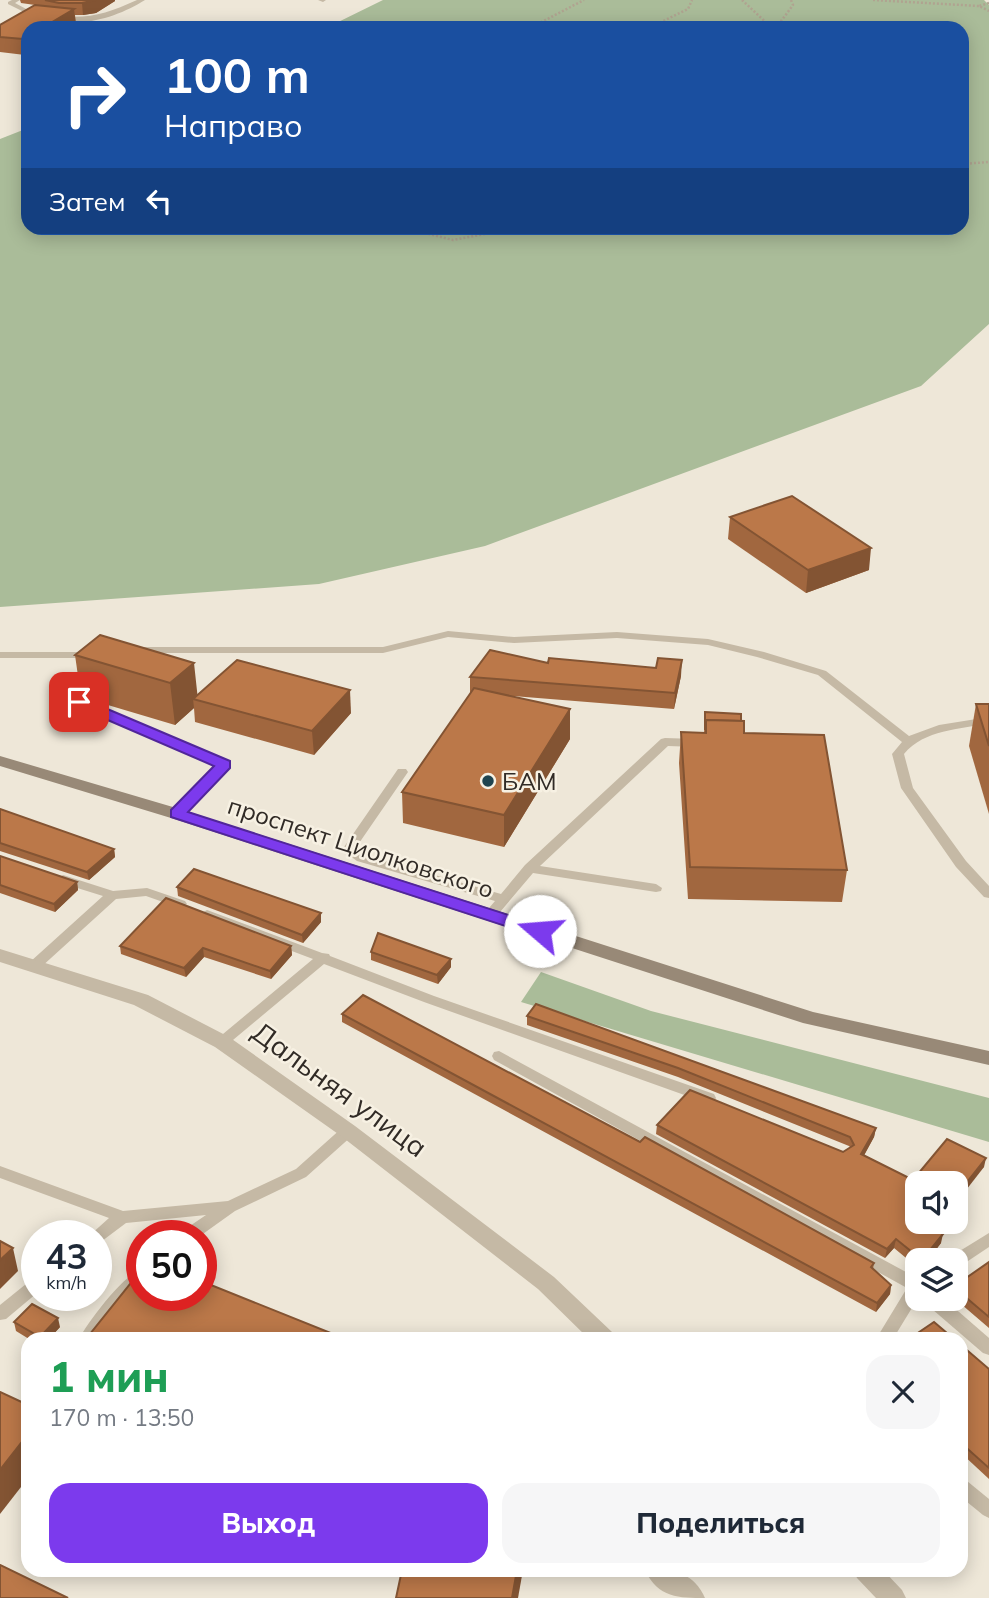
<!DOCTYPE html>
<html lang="ru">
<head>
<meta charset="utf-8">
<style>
	:root { --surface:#fff; --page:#f6f6f7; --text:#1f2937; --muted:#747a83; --accent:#7c3aed }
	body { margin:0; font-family:Mulish,sans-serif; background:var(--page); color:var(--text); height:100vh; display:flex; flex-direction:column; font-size:26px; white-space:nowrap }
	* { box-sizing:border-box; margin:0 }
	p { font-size:23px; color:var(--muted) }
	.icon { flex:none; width:38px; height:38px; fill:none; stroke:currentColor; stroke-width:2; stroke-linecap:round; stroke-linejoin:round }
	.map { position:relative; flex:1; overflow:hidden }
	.sheet { position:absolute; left:21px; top:1332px; width:947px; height:245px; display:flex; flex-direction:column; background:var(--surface); border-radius:21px; box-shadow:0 4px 18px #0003 }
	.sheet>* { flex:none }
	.hud { position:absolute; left:21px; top:21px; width:948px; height:214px; border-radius:21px; box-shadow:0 4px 18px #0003; background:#1a4fa0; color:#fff; overflow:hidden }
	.controls { position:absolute; left:905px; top:1171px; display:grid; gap:14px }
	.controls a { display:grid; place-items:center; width:63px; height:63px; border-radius:14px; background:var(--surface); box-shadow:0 4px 18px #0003; font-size:35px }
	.speed { position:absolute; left:21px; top:1220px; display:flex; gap:14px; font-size:35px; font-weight:700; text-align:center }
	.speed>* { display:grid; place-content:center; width:91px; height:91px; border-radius:50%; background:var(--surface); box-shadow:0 4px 18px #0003; line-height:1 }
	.speed small { font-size:18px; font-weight:400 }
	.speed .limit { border:10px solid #d22; background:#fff; color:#111 }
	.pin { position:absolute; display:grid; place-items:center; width:60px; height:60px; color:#fff; margin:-30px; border-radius:14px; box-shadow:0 4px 10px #0006 }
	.me { position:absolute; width:77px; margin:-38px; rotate:288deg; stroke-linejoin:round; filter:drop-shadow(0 0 5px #0008) }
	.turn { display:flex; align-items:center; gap:24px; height:147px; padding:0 28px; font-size:32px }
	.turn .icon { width:91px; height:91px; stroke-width:2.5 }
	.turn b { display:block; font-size:49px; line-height:60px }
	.then { display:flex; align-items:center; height:66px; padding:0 28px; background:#0003; gap:14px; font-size:26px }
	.round { display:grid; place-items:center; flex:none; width:74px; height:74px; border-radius:21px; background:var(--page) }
	.summary { display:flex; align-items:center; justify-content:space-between; height:119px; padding:0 28px }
	h1 { font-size:42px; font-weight:800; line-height:52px; color:#1e9e55 }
	.action { display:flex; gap:14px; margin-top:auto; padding:14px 28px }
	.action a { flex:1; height:80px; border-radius:21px; background:var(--accent); color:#fff; font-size:28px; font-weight:800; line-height:80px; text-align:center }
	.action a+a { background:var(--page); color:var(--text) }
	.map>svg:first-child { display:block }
</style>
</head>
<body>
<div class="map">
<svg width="989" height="1598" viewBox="0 0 989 1598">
	<rect width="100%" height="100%" fill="#eee7d8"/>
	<!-- green -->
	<g fill="#aabc99">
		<path d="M383 0H984L989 5V324L921 386 485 546 319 584 0 607V139L28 128V228H962V28H326Z"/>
		<path d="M541 972 651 1011 989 1098V1142L521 1002Z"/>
	</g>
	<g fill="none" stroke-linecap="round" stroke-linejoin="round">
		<!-- path -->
		<g stroke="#b0a390" stroke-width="2.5" stroke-dasharray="2 2" stroke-linecap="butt">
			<path d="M742 0 772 28"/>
			<path d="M873 0 979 6"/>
			<path d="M989 3 979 6 989 11"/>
			<path d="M530 28 584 0"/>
			<path d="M649 28 688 9 692 0"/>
			<path d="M776 28 793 5 791 0"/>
			<path d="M962 164 989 162"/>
			<path d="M405 228 453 240 517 228"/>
		</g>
		<!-- service -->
		<g fill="#c5b9a5" fill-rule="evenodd">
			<path d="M12 0H20L15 3 41 17 36 18 8 4V2Z"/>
			<path d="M137 0H145C121 15 84 29 56 18L59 16C91 19 108 13 137 0Z"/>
			<path d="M318 0H326L323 2Z"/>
			<path d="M448 631 514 637 617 632 708 639 764 652 826 671 909 736 939 725 989 717V723C959 730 925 729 904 754L913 788 966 861 989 886V898L984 897 956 867 901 788 892 754 902 742 818 675 757 657 708 645 617 638 514 643 448 637 383 653H133L127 650 133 647H383Z"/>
			<path d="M0 652H91L97 655 91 658H0Z"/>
			<path d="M79 699 229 762 231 765 181 817H173L171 814 173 811 217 766 75 704 73 702Z"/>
			<path d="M665 738 696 739 702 743 696 747 668 746 540 866 656 884 662 888 661 891 656 892 533 873 495 918 490 919 483 915 495 901 357 861 342 850 398 769H406L408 772 355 849 365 855 501 894 525 865 661 739Z"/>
			<path d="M63 875 113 891 147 888 185 901 187 904 180 908 146 896 116 899 40 968H30L28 965 30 962 103 896 58 882 57 879Z"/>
			<path d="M207 910 322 953 329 954 330 956 434 996 714 1094 716 1098 714 1102H704L424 1002 324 964 227 1045H217L215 1042 217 1039 313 959 202 917 200 914Z"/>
			<path d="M499 1051 917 1278 918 1298 893 1339H876L907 1288 494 1060 492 1056 494 1052Z"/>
			<path d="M348 1126 353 1127 355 1131 353 1135 306 1177 235 1211 200 1236H179L181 1232 206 1215 126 1223 102 1241 96 1243V1236H89L109 1218 0 1178V1166L123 1211 228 1201 296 1169 343 1127Z"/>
			<path d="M989 1233V1247L962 1265 956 1267V1260H949L950 1257Z"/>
			<path d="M142 1269V1285L125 1302 97 1339H79C88 1322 124 1274 142 1269Z"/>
			<path d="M37 1278V1293L6 1319 0 1320V1305L31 1280Z"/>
			<path d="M923 1298H943L989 1338V1355L983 1353 925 1303Z"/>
			<path d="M961 1478 967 1481 989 1499V1518L983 1515 961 1497Z"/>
		</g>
		<!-- minor -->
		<path fill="#c5b9a5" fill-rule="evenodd" d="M645 1570C671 1569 693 1571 705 1598 679 1598 658 1598 645 1570Z"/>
		<!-- tertiary -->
		<g fill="#c5b9a5" fill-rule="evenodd">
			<path d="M0 949 148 995 229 1037 355 1126 554 1277 612 1332 616 1339H589L538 1289 341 1136 215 1047 134 1005 0 962Z"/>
			<path d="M853 1570H883L902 1590 906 1598H876L857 1578Z"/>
		</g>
		<!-- secondary -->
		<path fill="#988977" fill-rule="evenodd" d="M0 756 183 810 813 1012 989 1051V1065L803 1023 171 818 0 766Z"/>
	</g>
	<!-- wall -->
	<g fill="#a1673f">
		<path d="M20 0H115V1L96 13 83 15H75L76 25 71 28H28L25 55 0 52V25L35 5 21 3Z"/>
		<path d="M730 517 869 570 806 593 728 539Z"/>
		<path d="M100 635 197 695 351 713 314 755 195 722 194 708 175 725 81 697 75 655Z"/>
		<path d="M548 663 681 676 674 709 513 696 570 739 504 847 403 823 402 792 471 693H470V677Z"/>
		<path d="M976 704H989V814L969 746Z"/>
		<path d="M705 712 741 721 744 733 847 870 842 902 688 899 679 763 681 732 704 733Z"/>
		<path d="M0 809 114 849 115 857 89 880 0 851Z"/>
		<path d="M0 856 77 882 78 890 55 912 0 893Z"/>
		<path d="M177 887 321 913V922L303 943 178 896Z"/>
		<path d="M120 946H291L292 955 271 979 204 957 186 977 121 954Z"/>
		<path d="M371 952 451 959V967L438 984 371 960Z"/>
		<path d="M342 1014 640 1142 874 1263 873 1269 891 1285 890 1294 876 1312 342 1022Z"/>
		<path d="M527 1016 876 1128 874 1137 864 1155 913 1180 984 1167 917 1222H941L934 1230 941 1243 928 1260H917V1267L894 1248 885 1258 656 1134 657 1125 843 1152 850 1147 849 1146 678 1077 527 1025Z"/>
		<path d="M989 1262V1328L954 1298H956V1285Z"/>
		<path d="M14 1322 60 1327 49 1339H29L16 1331Z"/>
		<path d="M961 1345 989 1369V1479L961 1453Z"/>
	</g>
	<!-- shaded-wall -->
	<g fill="#835433">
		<path d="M96 0H115V1L96 13 83 15 82 3Z"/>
		<path d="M74 9 76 25 71 28H42Z"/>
		<path d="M28 36V54L25 55 23 39Z"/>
		<path d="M871 548 869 570 806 593 808 570Z"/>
		<path d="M682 660 681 676 674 709 675 693Z"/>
		<path d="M194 663 198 700 193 699 194 708 175 725 170 683Z"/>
		<path d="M350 690 351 713 314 755 312 731Z"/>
		<path d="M570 709V739L504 847V815Z"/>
		<path d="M114 849 115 857 89 880 87 872Z"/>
		<path d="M77 882 78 890 55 912 54 904Z"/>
		<path d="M321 913V922L303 943 302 935Z"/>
		<path d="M291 946 292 955 271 979 270 971Z"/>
		<path d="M203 948 204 957 186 977 184 968Z"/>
		<path d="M451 959V967L438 984 437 975Z"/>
		<path d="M876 1128 874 1137 860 1163 861 1154Z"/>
		<path d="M986 1158 984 1167 956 1203V1196Z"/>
		<path d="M936 1222H941L929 1237 931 1228Z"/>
		<path d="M943 1234 941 1243 928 1260H922Z"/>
		<path d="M896 1239 894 1248 885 1258 887 1249Z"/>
		<path d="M13 1248 18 1271 0 1289V1260Z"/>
		<path d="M891 1285 890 1294 876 1312 877 1303Z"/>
		<path d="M58 1318 60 1327 49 1339H41L40 1337Z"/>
		<path d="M28 1434V1478L0 1514V1470Z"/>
		<path d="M517 1570H523L518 1598H512Z"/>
	</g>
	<!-- building -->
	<g fill="#bb7849" stroke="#835433" stroke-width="2">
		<path d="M45 0H96L82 3H59Z"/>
		<path d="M35 5 74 9 42 28H28V36L23 39 0 37V25Z"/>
		<path d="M792 496 871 548 808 570 730 517Z"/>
		<path d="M100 635 194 663 170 683 75 655Z"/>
		<path d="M490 650 548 663 549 658 656 668 658 658 682 660 675 693 470 677Z"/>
		<path d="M237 660 350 690 312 731 193 699Z"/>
		<path d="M474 688 570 709 504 815 402 792Z"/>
		<path d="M976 704H989V746Z"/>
		<path d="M705 712 741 714V721L706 720V729H705Z"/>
		<path d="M706 720 744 721V733L824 735 847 870 690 867 681 732 706 733Z"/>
		<path d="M0 809 114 849 87 872 0 843Z"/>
		<path d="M0 856 77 882 54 904 0 885Z"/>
		<path d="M194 869 321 913 302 935 177 887Z"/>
		<path d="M166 898 291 946 270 971 203 948 184 968 120 946Z"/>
		<path d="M378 933 451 959 437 975 371 952Z"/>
		<path d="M363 995 640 1142 645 1137 874 1263 871 1267 891 1285 877 1303 342 1014Z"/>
		<path d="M536 1004 876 1128 861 1154 913 1180 947 1139 986 1158 956 1196V1183H917V1222H936L931 1228 943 1234 922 1260 896 1239 887 1249 657 1125 690 1090 843 1152 854 1145 850 1137 678 1068 527 1016Z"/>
		<path d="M0 1241 13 1248 0 1260Z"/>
		<path d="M989 1262V1317L956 1289V1285Z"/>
		<path d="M142 1269V1295H201V1281L343 1338 86 1339Z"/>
		<path d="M32 1304 58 1318 40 1337 14 1322Z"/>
		<path d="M934 1322 954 1339H909Z"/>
		<path d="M961 1345 989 1369V1468L961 1443Z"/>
		<path d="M0 1392 28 1405V1434L0 1470Z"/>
		<path d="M0 1565 68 1598H0Z"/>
		<path d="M402 1570H517L512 1598H396Z"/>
	</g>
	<!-- route -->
	<path fill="#7c3aed" stroke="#51269a" stroke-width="2" d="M79 697 230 761V768L188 812 546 927 548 931 540 936 533 935 171 817V810L214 766 73 705V699Z"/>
	<!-- markers -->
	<circle fill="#1f444f" stroke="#f7f1e3" stroke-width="2.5" cx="488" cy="781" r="7"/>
	<g text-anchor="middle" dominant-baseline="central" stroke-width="5" stroke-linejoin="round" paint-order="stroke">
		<!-- poi labels -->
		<g font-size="24" fill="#312b26" stroke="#f7f1e3" text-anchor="start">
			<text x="502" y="781">БАМ</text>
		</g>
		<!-- street labels -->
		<g font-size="24" fill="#312b26" stroke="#f7f1e3">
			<text transform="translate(361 847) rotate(18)">проспект Циолковского</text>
		</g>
		<!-- near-street labels -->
		<g font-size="28" fill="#312b26" stroke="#f7f1e3">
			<text transform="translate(340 1089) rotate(36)">Дальняя улица</text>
		</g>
	</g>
</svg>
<div class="controls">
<a><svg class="icon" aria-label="sound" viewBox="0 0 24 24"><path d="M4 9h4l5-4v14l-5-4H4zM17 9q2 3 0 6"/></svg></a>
<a><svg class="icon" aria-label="layers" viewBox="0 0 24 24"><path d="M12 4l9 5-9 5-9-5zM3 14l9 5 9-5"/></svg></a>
</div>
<div class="speed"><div>43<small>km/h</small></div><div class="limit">50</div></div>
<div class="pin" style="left:79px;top:702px;background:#d93025"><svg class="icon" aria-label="arrive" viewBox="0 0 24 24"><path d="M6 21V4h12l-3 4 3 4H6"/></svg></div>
<svg class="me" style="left:540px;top:931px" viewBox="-20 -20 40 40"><circle r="19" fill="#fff"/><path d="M0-13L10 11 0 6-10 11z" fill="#7c3aed"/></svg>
<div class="hud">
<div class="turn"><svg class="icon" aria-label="right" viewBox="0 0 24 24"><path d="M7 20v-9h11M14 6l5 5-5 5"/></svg><div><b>100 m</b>Направо</div></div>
<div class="then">Затем<svg class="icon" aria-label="left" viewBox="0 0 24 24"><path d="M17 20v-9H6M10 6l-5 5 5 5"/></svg></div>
</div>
<section class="sheet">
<div class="summary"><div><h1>1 мин</h1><p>170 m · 13:50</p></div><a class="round"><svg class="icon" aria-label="close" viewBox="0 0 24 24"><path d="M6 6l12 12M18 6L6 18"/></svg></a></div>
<div class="action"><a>Выход</a><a>Поделиться</a></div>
</section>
</div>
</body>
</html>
